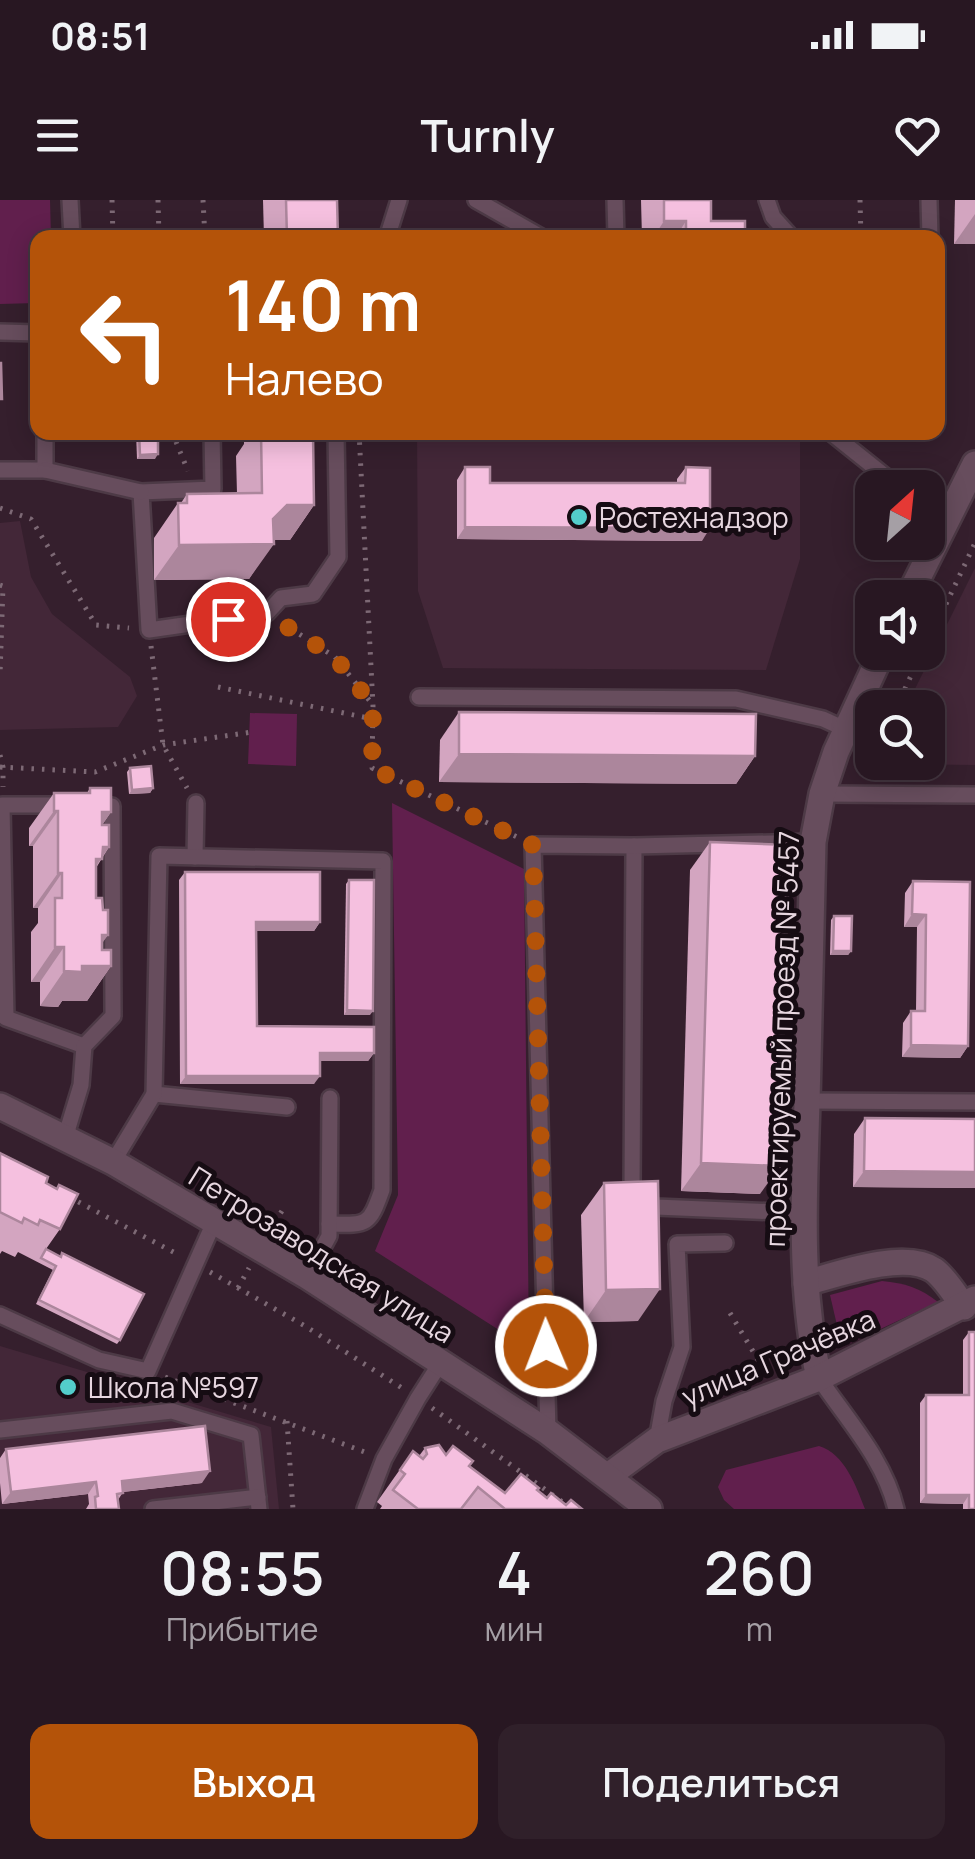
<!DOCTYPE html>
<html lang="ru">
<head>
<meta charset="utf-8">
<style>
	:root { --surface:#281722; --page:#30202a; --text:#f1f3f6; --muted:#a59fa5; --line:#443640; --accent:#b45309 }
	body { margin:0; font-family:Manrope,sans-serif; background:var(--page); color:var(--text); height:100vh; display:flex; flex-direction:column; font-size:38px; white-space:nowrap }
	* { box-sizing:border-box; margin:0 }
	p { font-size:32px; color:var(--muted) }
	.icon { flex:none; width:55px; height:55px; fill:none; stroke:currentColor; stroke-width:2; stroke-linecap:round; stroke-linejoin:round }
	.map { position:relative; height:1309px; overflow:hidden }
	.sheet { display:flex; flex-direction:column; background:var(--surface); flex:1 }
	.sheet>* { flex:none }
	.top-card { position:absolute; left:30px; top:30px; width:915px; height:210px; border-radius:20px; box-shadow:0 5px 25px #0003,0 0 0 2px var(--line); background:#b45309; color:#fff; overflow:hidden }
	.needle { width:65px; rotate:27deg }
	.controls { position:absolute; left:855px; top:270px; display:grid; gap:20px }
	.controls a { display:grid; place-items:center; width:90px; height:90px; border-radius:20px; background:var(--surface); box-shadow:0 5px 25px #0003,0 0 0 2px var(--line); font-size:50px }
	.pin { position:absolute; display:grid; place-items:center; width:85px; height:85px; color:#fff; margin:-42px; border:5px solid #fff; border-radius:50%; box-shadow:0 2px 10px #0007 }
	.me { position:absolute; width:110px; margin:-55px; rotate:359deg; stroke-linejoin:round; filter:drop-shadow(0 0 8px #0008) }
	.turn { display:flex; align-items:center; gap:35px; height:210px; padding:0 30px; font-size:45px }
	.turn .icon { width:130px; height:130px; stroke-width:2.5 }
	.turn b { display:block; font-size:70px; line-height:85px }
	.eta { display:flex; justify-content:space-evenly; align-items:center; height:170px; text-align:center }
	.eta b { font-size:60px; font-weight:600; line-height:70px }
	.cta { display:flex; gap:20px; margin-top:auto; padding:20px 30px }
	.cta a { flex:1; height:115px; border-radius:20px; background:var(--accent); color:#fff; font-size:40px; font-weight:600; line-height:115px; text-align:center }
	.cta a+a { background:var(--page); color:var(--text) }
	.status { display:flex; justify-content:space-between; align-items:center; height:70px; padding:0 50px; background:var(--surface); direction:ltr }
	.status svg { height:28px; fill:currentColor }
	header { display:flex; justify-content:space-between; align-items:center; height:130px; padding:0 30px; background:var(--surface); font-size:45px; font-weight:600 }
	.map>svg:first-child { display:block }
</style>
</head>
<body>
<div class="status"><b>08:51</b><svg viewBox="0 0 49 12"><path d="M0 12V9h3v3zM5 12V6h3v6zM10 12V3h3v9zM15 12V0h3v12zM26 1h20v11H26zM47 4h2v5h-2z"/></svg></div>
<header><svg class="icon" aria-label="menu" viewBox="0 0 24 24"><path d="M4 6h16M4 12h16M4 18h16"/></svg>Turnly<svg class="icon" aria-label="heart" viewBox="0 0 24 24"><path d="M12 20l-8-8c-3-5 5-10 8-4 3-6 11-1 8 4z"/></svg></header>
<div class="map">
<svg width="975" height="1309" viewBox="0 0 975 1309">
	<rect width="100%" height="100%" fill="#351f2d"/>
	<!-- built -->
	<g fill="#432738">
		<path d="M793 232 800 237V359L766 470 443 468 418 391 417 233Z"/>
		<path d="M20 321 31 377 52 414 130 477 137 496 118 527 0 530V323Z"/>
		<path d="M975 368V565L893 564 928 562V508L906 507Z"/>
		<path d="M0 1146 271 1227 279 1309H0Z"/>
	</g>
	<!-- green -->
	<g fill="#611f4d">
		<path d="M0 0H50L51 37 38 38 37 103 0 104Z"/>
		<path d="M250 513 297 514 296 566 248 564Z"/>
		<path d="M392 603 524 669 529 1149 375 1051 398 995Z"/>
		<path d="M882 1081C905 1083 920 1088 938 1102L842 1147 830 1095Z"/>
		<path d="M819 1246C845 1254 856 1286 865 1309H734L724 1300 718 1287 726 1270Z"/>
	</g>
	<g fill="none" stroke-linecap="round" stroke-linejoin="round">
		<!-- lane casing -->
		<g stroke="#4d3a46" stroke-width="20">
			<g id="lane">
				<path d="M70 0 72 38"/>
				<path d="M476 0 543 38"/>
				<path d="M615 0 616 38"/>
				<path d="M767 0 773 17 792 38"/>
				<path d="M929 0 930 38"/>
				<path d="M387 38 399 0"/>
				<path d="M0 132 38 133"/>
				<path d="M212 232 213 289 141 292 149 430 267 413 281 398 313 394 338 357 336 232"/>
				<path d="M830 232 900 288"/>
				<path d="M0 270H45V232"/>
				<path d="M45 270 141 292"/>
				<path d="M928 309 945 322"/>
				<path d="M419 497 736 499 823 519 845 529"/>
				<path d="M822 594 975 595"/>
				<path d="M62 605H2L6 818 84 846"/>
				<path d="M634 646 632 991 639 1001 656 1007 803 1013"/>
				<path d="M195 657 196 603"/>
				<path d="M154 894 287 907"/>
				<path d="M807 901 975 902"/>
				<path d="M65 938 81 885 84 846 113 816 112 606H90"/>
				<path d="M113 962 154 894 159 656 383 661 382 990C369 1026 368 1025 329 1024"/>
				<path d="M307 1076 329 1036 330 898"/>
				<path d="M0 1115 99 1160 148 1171 215 1020"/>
				<path d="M819 1178C847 1220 884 1259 896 1309"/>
				<path d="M0 1230 172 1211 251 1235 259 1309"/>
				<path d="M548 1232 533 645 634 646 813 642"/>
				<path d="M657 1240 664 1201 682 1147 677 1044 725 1043"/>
				<path d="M153 1309 258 1297"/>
				<path d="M365 1309 384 1259 418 1198 441 1162"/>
			</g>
		</g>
		<!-- street casing -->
		<g stroke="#4d3a46" stroke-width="30">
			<g id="street">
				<path d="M908 398 975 264"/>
				<path d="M806 1083C838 1074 905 1050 934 1070 946 1079 955 1095 964 1107"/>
				<path d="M819 1178C799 1088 804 995 807 903 809 816 811 729 813 642L822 594 836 552 882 452"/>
				<path d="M608 1276 657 1240 819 1178 975 1099"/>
			</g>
		</g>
		<!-- secondary casing -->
		<g stroke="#4d3a46" stroke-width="30">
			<path id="secondary" d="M0 906 113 962 307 1076 548 1232 649 1309"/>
		</g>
		<!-- path -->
		<g stroke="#7d6975" stroke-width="5" stroke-dasharray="2.5 8" stroke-linecap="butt">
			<path d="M112 0 113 38"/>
			<path d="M158 0 159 37"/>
			<path d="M203 0 205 38"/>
			<path d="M860 0 861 38"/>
			<path d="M90 37 109 38"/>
			<path d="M121 38 159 37"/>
			<path d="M172 232 188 271"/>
			<path d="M359 232 373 506 372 568 517 637"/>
			<path d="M0 308 31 319 96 425 129 428"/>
			<path d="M0 385 3 386 0 475"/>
			<path d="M282 423 335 457 373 505"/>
			<path d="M928 442 975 343"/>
			<path d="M151 446 163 545 187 588"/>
			<path d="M218 487 373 519"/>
			<path d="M896 508 922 452"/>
			<path d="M0 555 3 567V587"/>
			<path d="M0 567 95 572 163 545 252 532"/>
			<path d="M69 997 179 1055"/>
			<path d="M275 1022 285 1006"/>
			<path d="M210 1072 305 1126 402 1188"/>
			<path d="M238 1088 249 1068"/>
			<path d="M730 1113 760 1163"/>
			<path d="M165 1177 370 1254"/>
			<path d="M432 1208 572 1309"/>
			<path d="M287 1221 293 1309"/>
		</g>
		<!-- lane -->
		<use href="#lane" stroke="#674d5d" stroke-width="15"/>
		<!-- street -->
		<use href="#street" stroke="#674d5d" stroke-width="25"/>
		<!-- secondary -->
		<use href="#secondary" stroke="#674d5d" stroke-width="25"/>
	</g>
	<!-- wall -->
	<g fill="#d3a5c0">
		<path d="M263 0H337L338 38H264Z"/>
		<path d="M641 0H711V21L745 38H642Z"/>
		<path d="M955 0H975V44H954Z"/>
		<path d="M150 232 155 259H137L136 233Z"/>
		<path d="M237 232H313L314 305 290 340H274L249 379 154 380V338L178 303H181L187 294H237L236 256 244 244V233Z"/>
		<path d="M465 267 490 283H677V279L686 267 702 341 457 339V280Z"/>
		<path d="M459 512 755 556 736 584 439 582 440 540Z"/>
		<path d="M130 568 153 588 150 593 129 594 127 572Z"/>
		<path d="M90 588 111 612 102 625 109 647 96 668V698L103 710 108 735 102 742V750L111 766 87 801H62L58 807 40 806V782H31V732L38 723V708H33V646H29V628L54 593H87Z"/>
		<path d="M710 642 760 994 681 991 690 670Z"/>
		<path d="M185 672 320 722 314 731H256L257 826 374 853 368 861H320L314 884H180L179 680Z"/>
		<path d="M349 680 370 815H344L346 684Z"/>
		<path d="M913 681 970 682 968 846 960 858 902 857 903 823 911 811H916L917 727H904L905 693Z"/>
		<path d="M834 716 851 751 848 755H830L831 720Z"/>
		<path d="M865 918 975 919V988L853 987 854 934Z"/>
		<path d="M0 953 46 983 60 1029 46 1049 120 1140 117 1144 36 1104 53 1070 18 1052 15 1057 2 1051 0 1054Z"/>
		<path d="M604 983 638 1121 584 1122 581 1015Z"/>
		<path d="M969 1132 975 1309H963V1304L920 1303V1203L926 1195H963V1140Z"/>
		<path d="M425 1248 446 1255 469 1266 505 1293 537 1290 547 1298 582 1309H380L382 1306 377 1302 413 1251 419 1256Z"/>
		<path d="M6 1249 202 1283 123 1292 118 1300 119 1309H86L89 1304 88 1294 2 1304 0 1283V1258Z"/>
	</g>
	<!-- shaded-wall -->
	<g fill="#ac869c">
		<path d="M975 14V44H954Z"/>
		<path d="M664 21H686L675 38H653Z"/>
		<path d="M158 254 155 259H137L140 255Z"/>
		<path d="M287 305H314L290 340H262L274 344 249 379 154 380 179 345 273 319Z"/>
		<path d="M465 327 710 328 702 341 457 339Z"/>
		<path d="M459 554 755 556 736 584 439 582Z"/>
		<path d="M153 588 150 593 129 594 132 590Z"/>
		<path d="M54 611H58L33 646H29Z"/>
		<path d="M102 612H111L87 647Z"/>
		<path d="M103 647H109L78 693Z"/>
		<path d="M58 673H62L38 708H33Z"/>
		<path d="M912 714 926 715 917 727H904Z"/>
		<path d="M256 722H320L314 731H250Z"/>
		<path d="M102 735H108L86 766H111L87 801H62L58 807 40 806 64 771Z"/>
		<path d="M55 747H64L40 782H31Z"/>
		<path d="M833 751H851L848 755H830Z"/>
		<path d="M347 810 373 811 370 815H344Z"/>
		<path d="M911 845 968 846 960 858 902 857Z"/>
		<path d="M320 853H374L368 861H314Z"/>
		<path d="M186 876H320L314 884H180Z"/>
		<path d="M701 963 780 966 760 994 681 991Z"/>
		<path d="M864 971 975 972V988L853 987Z"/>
		<path d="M660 1089 638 1121 584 1122 606 1090Z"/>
		<path d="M210 1271 202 1283 113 1293 122 1281Z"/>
		<path d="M96 1282 88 1294 2 1304 11 1292Z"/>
		<path d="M926 1295H969L963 1304 920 1303Z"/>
	</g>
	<!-- building -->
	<g fill="#f5c0df" stroke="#ac869c" stroke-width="2.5">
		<path d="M286 0H337L338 38H287Z"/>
		<path d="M664 0H711V21H745V38H686V21H664Z"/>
		<path d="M0 163H1L2 199H0Z"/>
		<path d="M139 232H150V236L158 235V254L140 255Z"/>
		<path d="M261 232H313L314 305H287L273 319 274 344 179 345 178 303H187V294L262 293Z"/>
		<path d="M465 267H490V283H685L686 267 710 268V328L465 327Z"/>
		<path d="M459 512 756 514 755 556 459 554Z"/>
		<path d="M151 566 153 588 132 590 130 568Z"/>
		<path d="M90 588H111V612H102V625H109V647H103L102 659H96V698H102L103 710H108V735H102V750H111V766H82V772L64 771V747H55V698H62V673H58V611H54V593H90Z"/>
		<path d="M710 642 789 645 780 966 701 963Z"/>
		<path d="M185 672H320V722H256L257 826 374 827V853H320V876H186Z"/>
		<path d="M349 680H374L373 811 347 810Z"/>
		<path d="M913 681 970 682 968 846 911 845V811H925L926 715 912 714Z"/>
		<path d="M834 716H852L851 751H833Z"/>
		<path d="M865 918 975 919V972L864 971Z"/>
		<path d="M0 953 48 977 46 983 57 989 59 985 78 994 60 1029 40 1020 38 1025 24 1018 22 1023 0 1012Z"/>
		<path d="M658 981 660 1089 606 1090 604 983Z"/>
		<path d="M46 1049 61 1057 62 1053 144 1094 120 1140 39 1100 56 1066 41 1058Z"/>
		<path d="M969 1132H975V1309H969V1295H926V1195H969Z"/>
		<path d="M205 1226 210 1271 122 1281 123 1293 117 1294 119 1309H96L95 1297 98 1296 96 1282 11 1292 6 1249Z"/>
		<path d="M439 1245 446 1255 453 1246 473 1261 469 1266 505 1293 521 1274 539 1288 537 1290 547 1298 551 1293 566 1305 571 1300 582 1309H505L478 1287 461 1309H418L393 1290 405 1274 400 1270 413 1251 423 1259 427 1254 425 1248Z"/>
	</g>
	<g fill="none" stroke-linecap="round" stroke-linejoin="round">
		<!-- route -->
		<path stroke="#b45309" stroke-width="18" stroke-dasharray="0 32.4" d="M228 419 267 414 335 457 373 506 372 568 533 645 546 1146"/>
	</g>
	<!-- markers -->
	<g fill="#53cdcb" stroke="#160c13" stroke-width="4">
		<circle cx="579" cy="317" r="10"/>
		<circle cx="68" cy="1187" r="10"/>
	</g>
	<g text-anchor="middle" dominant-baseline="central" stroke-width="10" stroke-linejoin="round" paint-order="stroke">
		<!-- poi labels -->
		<g font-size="28" fill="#e7d7e0" stroke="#160c13" text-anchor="start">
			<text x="599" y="317">Ростехнадзор</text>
			<text x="88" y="1187">Школа №597</text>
		</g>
		<!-- street labels -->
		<g font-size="28" fill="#e7d7e0" stroke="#160c13">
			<text transform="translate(781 839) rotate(-88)">проектируемый проезд № 5457</text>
			<text transform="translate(322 1054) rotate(32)">Петрозаводская улица</text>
			<text transform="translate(778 1157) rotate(-23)">улица Грачёвка</text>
		</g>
	</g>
</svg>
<div class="controls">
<a><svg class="needle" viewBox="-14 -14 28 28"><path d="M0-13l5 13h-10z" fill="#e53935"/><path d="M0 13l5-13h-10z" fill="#a59fa5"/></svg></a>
<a><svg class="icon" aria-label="sound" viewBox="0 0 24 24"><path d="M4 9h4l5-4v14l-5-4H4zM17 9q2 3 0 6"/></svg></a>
<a><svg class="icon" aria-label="search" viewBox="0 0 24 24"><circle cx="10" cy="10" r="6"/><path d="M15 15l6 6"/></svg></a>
</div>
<div class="pin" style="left:228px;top:419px;background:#d93025"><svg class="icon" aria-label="arrive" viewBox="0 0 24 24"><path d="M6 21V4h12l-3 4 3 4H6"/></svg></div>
<svg class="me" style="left:546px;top:1146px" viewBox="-20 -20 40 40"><circle r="17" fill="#b45309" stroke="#fff" stroke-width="3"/><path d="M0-11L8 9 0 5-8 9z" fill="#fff"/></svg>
<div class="top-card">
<div class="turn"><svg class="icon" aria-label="left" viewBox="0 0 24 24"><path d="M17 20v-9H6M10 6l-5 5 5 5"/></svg><div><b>140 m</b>Налево</div></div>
</div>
</div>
<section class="sheet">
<div class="eta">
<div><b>08:55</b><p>Прибытие</p></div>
<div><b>4</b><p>мин</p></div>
<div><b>260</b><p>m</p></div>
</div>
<div class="cta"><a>Выход</a><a>Поделиться</a></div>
</section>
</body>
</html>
